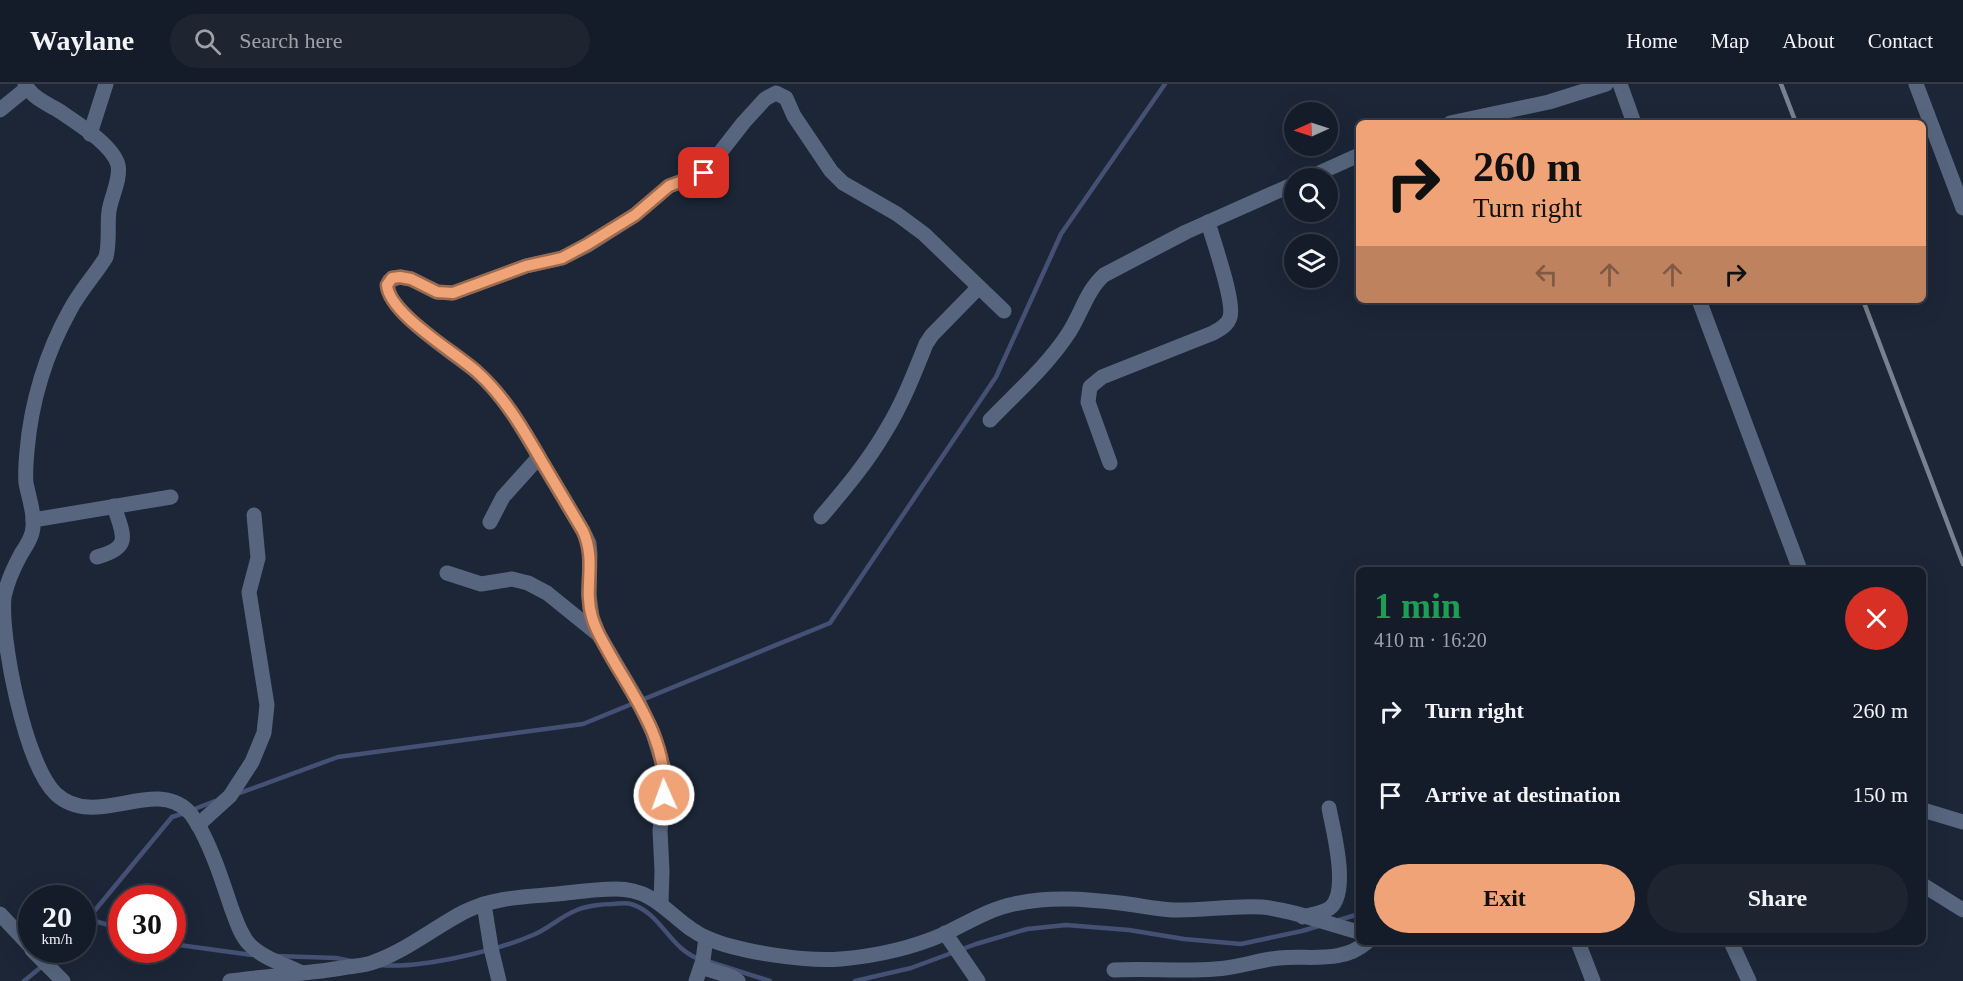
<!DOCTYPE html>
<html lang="en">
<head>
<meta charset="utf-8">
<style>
	:root { --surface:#151c29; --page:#1e2531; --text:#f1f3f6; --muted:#9da1a8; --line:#343a46; --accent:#efa377 }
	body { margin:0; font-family:"Times New Roman",serif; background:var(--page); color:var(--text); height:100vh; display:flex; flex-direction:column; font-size:22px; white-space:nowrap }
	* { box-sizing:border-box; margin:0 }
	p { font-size:20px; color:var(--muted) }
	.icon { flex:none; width:33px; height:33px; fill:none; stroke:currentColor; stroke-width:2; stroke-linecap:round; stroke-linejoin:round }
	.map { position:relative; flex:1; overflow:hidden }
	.details { position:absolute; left:1356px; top:483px; width:570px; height:378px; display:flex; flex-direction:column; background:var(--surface); border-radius:9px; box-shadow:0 6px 24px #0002,0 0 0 2px var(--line) }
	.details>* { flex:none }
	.hud { position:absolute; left:1356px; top:36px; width:570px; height:183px; border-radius:9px; box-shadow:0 6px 24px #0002,0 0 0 2px var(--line); background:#efa377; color:#111; overflow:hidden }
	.needle { width:39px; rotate:267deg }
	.controls { position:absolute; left:1284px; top:18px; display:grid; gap:12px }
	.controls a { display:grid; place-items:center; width:54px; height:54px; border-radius:50%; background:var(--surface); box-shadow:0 6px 24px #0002,0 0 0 2px var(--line); font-size:30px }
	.speed { position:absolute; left:18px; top:801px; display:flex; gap:12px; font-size:30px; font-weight:700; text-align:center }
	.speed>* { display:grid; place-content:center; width:78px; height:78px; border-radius:50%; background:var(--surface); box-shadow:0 6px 24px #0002,0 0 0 2px var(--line); line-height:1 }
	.speed small { font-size:15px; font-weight:400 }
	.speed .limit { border:9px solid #d22; background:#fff; color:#111 }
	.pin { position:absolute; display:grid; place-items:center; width:51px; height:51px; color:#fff; margin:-26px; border-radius:12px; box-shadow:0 3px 9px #0006 }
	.me { position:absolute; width:66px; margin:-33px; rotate:358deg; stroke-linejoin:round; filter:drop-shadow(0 0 4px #0008) }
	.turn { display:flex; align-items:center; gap:21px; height:126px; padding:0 18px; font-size:27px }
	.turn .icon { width:78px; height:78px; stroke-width:2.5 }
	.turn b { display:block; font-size:42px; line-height:51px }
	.lanes { display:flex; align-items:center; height:57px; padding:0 18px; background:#0003; justify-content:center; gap:30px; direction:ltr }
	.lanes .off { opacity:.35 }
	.round { display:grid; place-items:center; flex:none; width:63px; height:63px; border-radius:32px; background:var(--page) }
	.overview { display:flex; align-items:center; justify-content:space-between; height:102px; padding:0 18px }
	h1 { font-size:36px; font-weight:700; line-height:45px; color:#1e9e55 }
	.primary-button { display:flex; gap:12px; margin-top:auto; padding:12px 18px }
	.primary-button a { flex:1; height:69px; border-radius:36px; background:var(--accent); color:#111; font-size:24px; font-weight:700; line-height:69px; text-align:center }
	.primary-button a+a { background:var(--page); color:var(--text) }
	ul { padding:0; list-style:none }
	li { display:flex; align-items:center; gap:18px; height:84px; padding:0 18px }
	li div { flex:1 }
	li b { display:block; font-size:22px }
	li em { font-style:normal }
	header { display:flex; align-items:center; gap:36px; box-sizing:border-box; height:84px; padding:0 30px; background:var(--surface); border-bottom:2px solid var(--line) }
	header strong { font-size:28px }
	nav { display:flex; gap:33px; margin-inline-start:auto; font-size:21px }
	.search { width:420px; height:54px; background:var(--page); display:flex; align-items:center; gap:15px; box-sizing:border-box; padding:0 21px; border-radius:33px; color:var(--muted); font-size:22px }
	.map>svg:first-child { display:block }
</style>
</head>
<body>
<header>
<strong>Waylane</strong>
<div class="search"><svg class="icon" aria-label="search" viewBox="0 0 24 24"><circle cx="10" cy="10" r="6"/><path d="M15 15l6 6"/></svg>Search here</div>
<nav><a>Home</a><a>Map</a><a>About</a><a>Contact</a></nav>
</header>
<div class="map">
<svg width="1963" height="897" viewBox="0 0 1963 897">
	<rect width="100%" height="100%" fill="#1c2637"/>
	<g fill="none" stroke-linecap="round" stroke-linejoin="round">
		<!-- stream -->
		<g stroke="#455075" stroke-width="4.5">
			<path d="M237 710 338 673 583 640 830 539 996 293 1061 150 1165 0"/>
			<path d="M192 726 215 717"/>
			<path d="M88 835 122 845"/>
			<path d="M1339 836 1359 830"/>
			<path d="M82 842 172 733 184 729"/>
			<path d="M172 860 252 871"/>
			<path d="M276 872 336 874 351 877"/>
			<path d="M710 878 770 897"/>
			<path d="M380 881C419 885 496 867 533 851 548 845 561 832 577 826 586 822 602 820 613 820 618 820 626 818 631 820 662 829 670 867 702 876"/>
			<path d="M24 897 62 866"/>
			<path d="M855 897 911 884 976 860 1027 845 1066 841 1129 846 1184 855 1241 860 1302 847 1322 841"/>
		</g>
		<!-- minor -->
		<g stroke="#57667e" stroke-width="15">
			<path d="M25 0C32 14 48 20 61 28 77 39 113 61 118 81 121 95 111 113 109 127 107 142 110 157 106 173 95 191 80 207 70 226 46 269 31 319 27 367 26 378 25 388 26 399 29 415 36 433 32 449 30 456 25 464 21 470 14 483 7 498 4 513 0 553 25 681 56 710 95 746 153 693 188 727 193 731 197 740 201 746 214 771 222 796 231 823 236 836 240 850 249 860 262 874 286 881 302 889"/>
			<path d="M1620 0 1634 39"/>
			<path d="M1916 0 1963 124"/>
			<path d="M0 26 27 4"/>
			<path d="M1450 39 1549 18 1606 0"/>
			<path d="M90 50 106 0"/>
			<path d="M1308 94 1359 71"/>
			<path d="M1699 216 1800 486"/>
			<path d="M990 336C1016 309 1047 282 1068 250 1081 231 1086 207 1104 191L1186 148 1294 100"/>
			<path d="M1110 379 1088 318 1090 303 1102 293 1213 249C1220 245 1228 241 1230 233 1235 217 1213 157 1208 138"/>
			<path d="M821 433C844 406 867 379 885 348 902 321 914 290 926 260L932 251 979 203"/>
			<path d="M33 436 171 413"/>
			<path d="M490 438 503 413 539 373"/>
			<path d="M97 473C133 463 123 451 114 422"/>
			<path d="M447 489 481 500 512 495 528 499 547 509 599 551"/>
			<path d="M198 741 230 712 252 678 264 649 267 621 249 508 258 474 254 431"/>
			<path d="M1923 801 1963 826"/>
			<path d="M661 819 662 787 660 746 665 711 664 685 653 649 638 617 599 551 592 533 589 511 590 470 589 459 583 447C570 425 557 403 543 380 524 347 504 310 473 285 456 271 378 221 389 197L400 193 411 195 437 208 453 209 526 182 562 174 588 161 635 131 669 102 704 89 744 38 765 15 776 9 786 14 794 32 831 87 843 99 897 130 924 150 1004 227"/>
			<path d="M484 820 491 864 499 897"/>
			<path d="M0 830 32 864"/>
			<path d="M1303 833C1312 830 1323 829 1330 824 1350 808 1333 746 1329 724"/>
			<path d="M945 849 978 897"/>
			<path d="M1578 858 1593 897"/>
			<path d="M1731 858 1749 897"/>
			<path d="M32 866 63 897"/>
			<path d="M701 883 732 893 738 897"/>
			<path d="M1114 886C1148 884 1182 888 1215 885 1237 884 1258 876 1279 874 1310 871 1342 880 1367 858"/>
			<path d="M696 897 703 876 706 854"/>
		</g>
		<!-- tertiary -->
		<g stroke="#57667e" stroke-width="15">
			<path d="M1923 726 1963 738"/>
			<path d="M230 897C267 892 305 890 342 884 352 882 362 882 371 879 403 869 435 843 464 828 493 813 526 813 557 810 576 808 596 805 616 805 660 805 672 839 707 854 738 868 807 878 841 875 875 872 912 864 944 850 967 839 989 825 1014 820 1049 812 1086 815 1120 819 1138 821 1155 825 1173 826 1202 827 1232 821 1262 823 1293 826 1328 840 1359 848"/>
		</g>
		<!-- rail -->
		<g stroke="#78818f" stroke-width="4.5">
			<path d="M1781 0 1796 39"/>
			<path d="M1863 216 1963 480"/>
		</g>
	</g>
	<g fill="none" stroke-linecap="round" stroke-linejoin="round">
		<!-- route casing -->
		<g stroke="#9b6a4d" stroke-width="15">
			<path id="route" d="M664 711C668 656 633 612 608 567 602 556 595 545 592 533 583 504 597 478 583 447 569 423 555 400 541 376 523 345 504 312 477 288 455 268 389 230 387 201L392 194 400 193 411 195 437 208 453 209 526 182 562 174 588 160 635 131 669 102 704 89"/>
		</g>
		<!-- route -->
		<use href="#route" stroke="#efa377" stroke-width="10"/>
	</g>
</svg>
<div class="controls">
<a><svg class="needle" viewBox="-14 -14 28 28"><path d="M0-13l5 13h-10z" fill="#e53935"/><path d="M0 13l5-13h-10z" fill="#9da1a8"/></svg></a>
<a><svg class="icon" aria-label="search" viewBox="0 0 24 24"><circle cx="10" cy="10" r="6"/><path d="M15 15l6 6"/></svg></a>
<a><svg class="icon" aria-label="layers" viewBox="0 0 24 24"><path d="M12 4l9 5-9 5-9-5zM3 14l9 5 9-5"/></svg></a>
</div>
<div class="speed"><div>20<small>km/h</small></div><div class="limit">30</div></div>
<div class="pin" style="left:704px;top:89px;background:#d93025"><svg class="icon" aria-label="arrive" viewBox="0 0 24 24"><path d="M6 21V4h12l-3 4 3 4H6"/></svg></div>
<svg class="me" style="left:664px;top:711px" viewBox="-20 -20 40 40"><circle r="17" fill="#efa377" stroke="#fff" stroke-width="3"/><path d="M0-11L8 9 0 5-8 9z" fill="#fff"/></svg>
<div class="hud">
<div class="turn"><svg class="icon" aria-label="right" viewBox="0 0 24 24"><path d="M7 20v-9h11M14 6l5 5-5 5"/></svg><div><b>260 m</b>Turn right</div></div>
<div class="lanes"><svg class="icon off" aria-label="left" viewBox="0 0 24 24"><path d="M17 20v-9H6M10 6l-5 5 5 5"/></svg><svg class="icon off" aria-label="ahead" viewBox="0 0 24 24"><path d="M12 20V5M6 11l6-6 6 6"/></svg><svg class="icon off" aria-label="ahead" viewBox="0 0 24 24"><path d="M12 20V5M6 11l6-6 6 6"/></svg><svg class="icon" aria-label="right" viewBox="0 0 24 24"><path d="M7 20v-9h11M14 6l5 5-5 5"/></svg></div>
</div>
<section class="details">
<div class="overview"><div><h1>1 min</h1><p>410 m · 16:20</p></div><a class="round" style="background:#d93025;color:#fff"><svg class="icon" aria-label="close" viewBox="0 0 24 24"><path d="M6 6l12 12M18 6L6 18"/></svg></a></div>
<ul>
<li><svg class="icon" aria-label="right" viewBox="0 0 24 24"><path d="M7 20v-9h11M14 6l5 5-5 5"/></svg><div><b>Turn right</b></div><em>260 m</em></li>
<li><svg class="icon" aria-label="arrive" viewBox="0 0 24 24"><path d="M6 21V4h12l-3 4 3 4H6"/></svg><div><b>Arrive at destination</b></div><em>150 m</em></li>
</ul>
<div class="primary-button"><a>Exit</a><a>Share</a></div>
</section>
</div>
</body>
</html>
